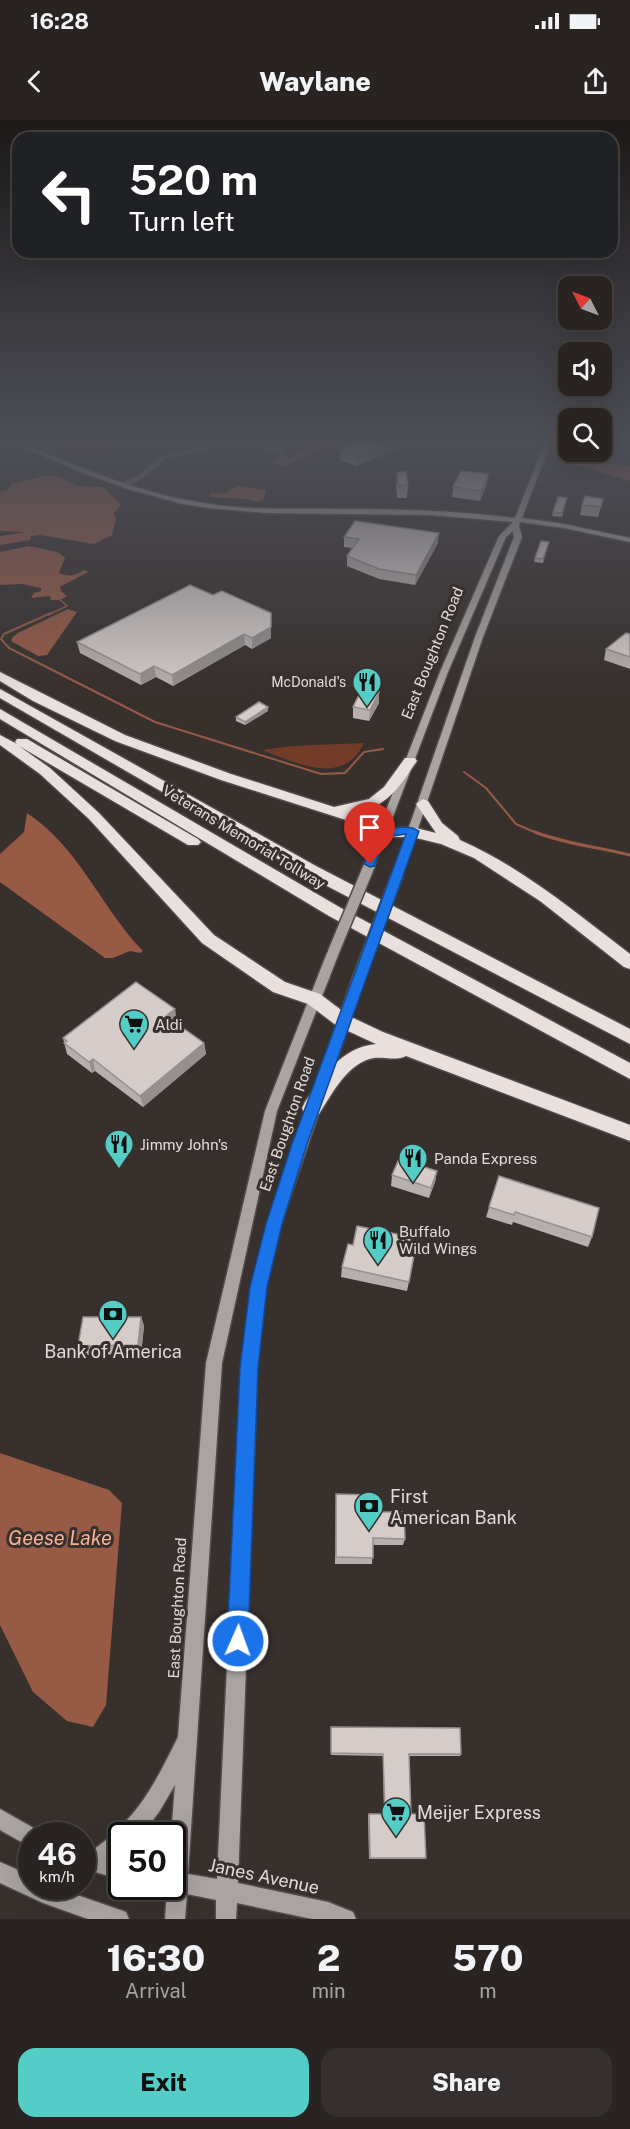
<!DOCTYPE html>
<html lang="en">
<head>
<meta charset="utf-8">
<style>
	:root { --surface:#292422; --page:#35302f; --text:#f1f3f6; --muted:#a5a4a5; --line:#454140; --accent:#54cdc7 }
	body { margin:0; font-family:"Public Sans",sans-serif; background:var(--page); color:var(--text); height:100vh; display:flex; flex-direction:column; font-size:22px; white-space:nowrap }
	* { box-sizing:border-box; margin:0 }
	p { font-size:20px; color:var(--muted) }
	.icon { flex:none; width:33px; height:33px; fill:none; stroke:currentColor; stroke-width:2; stroke-linecap:round; stroke-linejoin:round }
	.map { position:relative; height:1799px; overflow:hidden }
	.panel { display:flex; flex-direction:column; background:var(--surface); flex:1 }
	.panel>* { flex:none }
	.guide { position:absolute; left:12px; top:12px; width:606px; height:126px; border-radius:18px; box-shadow:0 6px 24px #0002,0 0 0 2px var(--line); background:#202124; color:#fff; overflow:hidden }
	.needle { width:39px; rotate:312deg }
	.tools { position:absolute; left:558px; top:156px; display:grid; gap:12px }
	.tools a { display:grid; place-items:center; width:54px; height:54px; border-radius:12px; background:var(--surface); box-shadow:0 6px 24px #0002,0 0 0 2px var(--line); font-size:30px }
	.speed { position:absolute; left:18px; top:1702px; display:flex; gap:12px; font-size:30px; font-weight:700; text-align:center }
	.speed>* { display:grid; place-content:center; width:78px; height:78px; border-radius:50%; background:var(--surface); box-shadow:0 6px 24px #0002,0 0 0 2px var(--line); line-height:1 }
	.speed small { font-size:15px; font-weight:400 }
	.speed .limit { border:3px solid #111; border-radius:9px; background:#fff; color:#111 }
	.pin { position:absolute; display:grid; place-items:center; width:51px; height:51px; color:#fff; margin:-62px -26px; border-radius:50% 50% 50% 0; rotate:-45deg; box-shadow:0 0 6px #0007 }
	.pin .icon { rotate:45deg }
	.me { position:absolute; width:66px; margin:-33px; rotate:2deg; stroke-linejoin:round; filter:drop-shadow(0 0 4px #0008) }
	.turn { display:flex; align-items:center; gap:21px; height:126px; padding:0 18px; font-size:27px }
	.turn .icon { width:78px; height:78px; stroke-width:2.5 }
	.turn b { display:block; font-size:42px; line-height:51px }
	.eta { display:flex; justify-content:space-evenly; align-items:center; height:102px; text-align:center }
	.eta b { font-size:36px; font-weight:800; line-height:42px }
	.primary-button { display:flex; gap:12px; margin-top:auto; padding:12px 18px }
	.primary-button a { flex:1; height:69px; border-radius:18px; background:var(--accent); color:#111; font-size:24px; font-weight:800; line-height:69px; text-align:center }
	.primary-button a+a { background:var(--page); color:var(--text) }
	.status { display:flex; justify-content:space-between; align-items:center; height:42px; padding:0 30px; background:var(--surface); direction:ltr }
	.status svg { height:16px; fill:currentColor }
	header { display:flex; justify-content:space-between; align-items:center; height:78px; padding:0 18px; background:var(--surface); font-size:27px; font-weight:800 }
	.map>svg:first-child { display:block }
</style>
</head>
<body>
<div class="status"><b>16:28</b><svg viewBox="0 0 49 12"><path d="M0 12V9h3v3zM5 12V6h3v6zM10 12V3h3v9zM15 12V0h3v12zM26 1h20v11H26zM47 4h2v5h-2z"/></svg></div>
<header><svg class="icon" aria-label="back" viewBox="0 0 24 24"><path d="M15 5l-7 7 7 7"/></svg>Waylane<svg class="icon" aria-label="share" viewBox="0 0 24 24"><path d="M12 15V3M7 8l5-5 5 5M5 13v7h14v-7"/></svg></header>
<div class="map">
<svg width="630" height="1799" viewBox="0 0 630 1799">
	<rect width="100%" height="100%" fill="#37302d"/>
	<!-- green -->
	<path fill="#723b27" d="M364 623C343 668 295 642 262 630L292 626Z"/>
	<!-- water -->
	<g fill="#965a45">
		<path d="M50 322H115C94 334 72 331 50 322Z"/>
		<path d="M304 322H334L283 347 271 342 279 337H291L313 327Z"/>
		<path d="M566 337 630 346V361L562 341Z"/>
		<path d="M49 355 60 357 77 366 103 367 121 385 113 394 116 398 112 415 94 424 40 415 31 416 30 420 0 425V416L26 412 0 411V372L6 371 12 364Z"/>
		<path d="M237 366 266 370 264 379 257 382 246 379 210 377 209 374 225 373Z"/>
		<path d="M29 426 58 432 65 438 59 453C69 457 75 456 84 450L88 452 60 467 61 471 67 476 60 480H51L50 476 31 478 34 473 41 471V468L22 464 0 465V432Z"/>
		<path d="M68 489 77 492 47 535 38 536 11 521 12 518 18 513Z"/>
		<path d="M27 693C79 727 102 789 143 831L140 833 130 831 113 838H105L0 762V734L24 712Z"/>
		<path d="M0 1333 109 1370 122 1383 106 1585 93 1607 67 1601 33 1572 0 1505Z"/>
	</g>
	<g fill="none" stroke-linecap="round" stroke-linejoin="round">
		<!-- stream-far2 -->
		<path stroke="#965a45" stroke-width="1.5" d="M48 495 67 486 59 479"/>
		<!-- stream-far1 -->
		<g stroke="#965a45" stroke-width="2">
			<path d="M51 493 4 514 1 519 9 528 155 602 321 654 345 653 364 632 383 629"/>
			<path d="M464 652 486 668 516 704 539 714"/>
		</g>
		<!-- stream -->
		<path stroke="#965a45" stroke-width="3" d="M535 712C565 724 598 727 630 735"/>
		<!-- street casing -->
		<g stroke="#524b49" stroke-width="3">
			<g id="street">
				<path d="M182 322C189 322 194 327 201 327 211 328 225 322 236 322L167 338C151 348 140 366 120 366V364L139 356 154 341 163 336 194 329Z"/>
				<path d="M244 322H254L285 332 282 334Z"/>
			</g>
		</g>
		<!-- secondary casing -->
		<g stroke="#524b49" stroke-width="3">
			<g id="secondary">
				<path d="M11 322H19C81 348 143 375 210 384 255 391 301 388 346 389 403 389 459 391 515 398L545 322H551L522 398 564 404 630 418V422L564 408 520 402 519 406 522 417 483 517 403 753 398 756 393 753 475 517 514 417 513 411 506 417 448 552 375 744 370 747 365 744 440 552 499 416 513 402 430 395 266 393 208 388 183 384 131 370 83 353Z"/>
				<path d="M333 829 339 833 277 991 222 1243 188 1754 217 1759 241 1248 252 1167 267 1104 355 851 361 847 367 851 281 1104 266 1167 257 1248 238 1763 328 1782 353 1792 356 1799H312L237 1783 236 1799H216V1780L187 1774 185 1799H165L167 1769 164 1767H172V1716H171L175 1665 159 1692 142 1714 140 1716H122V1732L115 1738 122 1740V1760L82 1748V1728L92 1731C100 1724 110 1718 117 1710 145 1685 161 1651 178 1617L206 1243 265 991 327 833Z"/>
				<path d="M0 1689 39 1711 41 1716H32V1728L0 1710Z"/>
				<path d="M0 1742 32 1756V1767H54L126 1792 129 1799H88L43 1783 0 1763Z"/>
			</g>
		</g>
		<!-- highway casing -->
		<g stroke="#524b49" stroke-width="3">
			<g id="highway">
				<path d="M0 552 125 615 231 654 334 687 369 679 384 667 405 638H415L417 641C398 668 389 686 354 693L384 709 412 707 436 713 416 684 423 679 428 681 442 703 458 716 460 720C523 748 575 792 630 834V849L624 847 540 781 474 738 441 724 412 717H376L352 702 221 660 115 621 33 581 0 561Z"/>
				<path d="M0 569 316 746 630 909V924L304 754 0 578Z"/>
				<path d="M0 589 341 788 630 943V959L329 796 0 599Z"/>
				<path d="M0 615 17 624 15 622 17 619H27L198 719 201 722 198 725H188L19 626 50 648 99 693 214 815 285 862 320 874 349 896 383 912 630 1005V1021L406 936C397 941 385 937 374 938 348 942 332 974 319 994L312 996 305 994 302 988 305 982C324 956 340 928 376 924L337 906 308 884 273 872 202 823 89 699 40 654 0 625Z"/>
			</g>
		</g>
		<!-- street -->
		<use href="#street" fill="#7e7b79" fill-rule="evenodd"/>
		<!-- secondary -->
		<use href="#secondary" fill="#a9a4a1" fill-rule="evenodd"/>
		<!-- highway -->
		<use href="#highway" fill="#e9e0dd" fill-rule="evenodd"/>
		<!-- secondary-bridge casing -->
		<g stroke="#524b49" stroke-width="14" stroke-linecap="butt">
			<g id="secondary-bridge">
				<path d="M333 833 370 744"/>
				<path d="M361 851 398 753"/>
			</g>
		</g>
		<!-- secondary-bridge -->
		<use href="#secondary-bridge" stroke="#a9a4a1" stroke-width="11"/>
	</g>
	<!-- wall -->
	<g fill="#b7afad">
		<path d="M354 322H411L357 346 340 340V331Z"/>
		<path d="M397 352 408 365 407 378H397L396 365Z"/>
		<path d="M487 364 480 381 452 377 453 367Z"/>
		<path d="M567 378 562 397 552 396 553 392Z"/>
		<path d="M603 379 598 397 580 395 582 385Z"/>
		<path d="M344 417 438 423 415 465 379 459 347 446V436L353 428 344 427Z"/>
		<path d="M549 422 543 443 534 442 535 438Z"/>
		<path d="M213 475 271 493V518L252 529 245 525 173 566 156 557 141 565 80 533 77 522Z"/>
		<path d="M630 514V549L604 540 606 529Z"/>
		<path d="M379 583 369 601 353 598V587Z"/>
		<path d="M268 587V591L245 605 236 601V597Z"/>
		<path d="M175 889 176 900 174 902 204 923 206 934 143 987 95 951 92 953 67 934 63 918Z"/>
		<path d="M437 1051 435 1062 429 1078 391 1066 392 1055Z"/>
		<path d="M499 1056 592 1117 588 1127 513 1102 512 1105 486 1097Z"/>
		<path d="M353 1125 416 1129 407 1171 341 1157 342 1147Z"/>
		<path d="M141 1197 144 1206 141 1234 82 1235 78 1226Z"/>
		<path d="M336 1374 373 1392 405 1419 403 1425H373L372 1444H335Z"/>
		<path d="M331 1607 461 1634 460 1636H409L411 1694 426 1738 425 1739H369L368 1695 369 1694H384L383 1636 331 1635Z"/>
	</g>
	<!-- shaded-wall -->
	<g fill="#958f8d">
		<path d="M390 322H411L357 346V336Z"/>
		<path d="M489 354 487 364 480 381 481 371Z"/>
		<path d="M439 413 438 423 415 465 416 455Z"/>
		<path d="M271 493V518L252 529V518Z"/>
		<path d="M244 514 245 525 173 566 172 555Z"/>
		<path d="M154 546 156 557 141 565 140 554Z"/>
		<path d="M379 572V583L369 601 370 590Z"/>
		<path d="M268 587V591L245 605V602Z"/>
		<path d="M175 889 176 900 168 907 166 896Z"/>
		<path d="M204 923 206 934 143 987 140 976Z"/>
		<path d="M93 939 95 951 92 953 89 942Z"/>
		<path d="M437 1051 435 1062 429 1078 431 1068Z"/>
		<path d="M141 1197 144 1206 141 1234 138 1225Z"/>
	</g>
	<!-- building -->
	<g fill="#d5ccc9" stroke="#958f8d" stroke-width="1.5">
		<path d="M354 322H390L357 336 340 331Z"/>
		<path d="M461 351 489 354 481 371 453 367Z"/>
		<path d="M397 352H406L408 365H398Z"/>
		<path d="M585 376 603 379 601 387 582 385Z"/>
		<path d="M558 377 567 378 562 393 553 392Z"/>
		<path d="M355 401 439 413 416 455 379 449 347 436 359 419 344 417Z"/>
		<path d="M541 421 549 422 543 439 535 438Z"/>
		<path d="M190 465 213 475 222 471 271 493V507L252 518 244 514 172 555 154 546 140 554 77 522Z"/>
		<path d="M626 513 630 514V537L606 529Z"/>
		<path d="M362 569 379 572 370 590 353 587Z"/>
		<path d="M259 582 268 587 245 602 236 597Z"/>
		<path d="M136 862 175 889 166 896 204 923 140 976 93 939 89 942 64 923 67 921 63 918Z"/>
		<path d="M399 1039 437 1051 431 1068 392 1055Z"/>
		<path d="M499 1056 599 1088 592 1117 515 1092 514 1095 489 1087Z"/>
		<path d="M357 1106 417 1118 409 1162 342 1147 348 1124 353 1125Z"/>
		<path d="M83 1197H141L138 1225 78 1226Z"/>
		<path d="M336 1374 373 1375V1392H404L405 1419 373 1418V1438L336 1437Z"/>
		<path d="M331 1607 460 1608 461 1634H409L411 1694H424L426 1738H370L369 1694H385L383 1634 331 1633Z"/>
	</g>
	<!-- sky -->
	<linearGradient id="sky" x2="0" y2="1"><stop stop-color="#1e1a19"/><stop offset="0.56" stop-color="#4d4e57"/><stop offset="1" stop-color="#4d4e57" stop-opacity="0"/></linearGradient>
	<rect width="630" height="574" fill="url(#sky)"/>
	<!-- route -->
	<path fill="#1a73e8" stroke="#114b97" stroke-width="1.5" d="M402 707 413 708 419 711 307 1024 282 1104 267 1167 258 1248 248 1521 245 1528 238 1531 230 1528 227 1521 240 1248 250 1167 266 1104 292 1024 406 714 386 717 374 746 370 747 364 744 377 711Z"/>
	<!-- icons -->
	<defs>
		<g id="restaurant-pin" transform="scale(1.5)"><path d="M0 17L-7.5 6A9.5 9.5 0 1 1 7.5 6Z" fill="#54cdc7" stroke="#37302d"/><path d="M-5-6h1v4h1v-4h1v4h1v-4h1v5L-1.5 .5V6h-2V.5L-5-1ZM5-6V6H3V1.5H1.5Q1.5-4 5-6Z" fill="#111"/></g>
		<g id="supermarket-pin" transform="scale(1.5)"><path d="M0 17L-7.5 6A9.5 9.5 0 1 1 7.5 6Z" fill="#54cdc7" stroke="#37302d"/><path d="M-6-5.5h2.5l.6 2H6L4.5 2H-2.5L-4.4-4H-6ZM-1.5 3.2a1.3 1.3 0 1 0 .1 0ZM3 3.2a1.3 1.3 0 1 0 .1 0Z" fill="#111"/></g>
		<g id="bank-pin" transform="scale(1.5)"><path d="M0 17L-7.5 6A9.5 9.5 0 1 1 7.5 6Z" fill="#54cdc7" stroke="#37302d"/><path d="M-6-4H6V4H-6ZM0-2.3a2.3 2.3 0 1 0 0 4.6a2.3 2.3 0 1 0 0-4.6Z" fill="#111"/></g>
	</defs>
	<g fill-rule="evenodd">
		<use href="#restaurant-pin" x="367" y="562"/>
		<use href="#supermarket-pin" x="134" y="904"/>
		<use href="#restaurant-pin" x="119" y="1024"/>
		<use href="#restaurant-pin" x="413" y="1038"/>
		<use href="#restaurant-pin" x="378" y="1120"/>
		<use href="#bank-pin" x="113" y="1194"/>
		<use href="#bank-pin" x="369" y="1386"/>
		<use href="#supermarket-pin" x="396" y="1692"/>
	</g>
	<g text-anchor="middle" dominant-baseline="central" stroke-width="6" stroke-linejoin="round" paint-order="stroke">
		<!-- far-poi labels -->
		<g font-size="14" fill="#e0dbda" stroke="#37302d" text-anchor="end">
			<text x="346" y="562">McDonald's</text>
		</g>
		<!-- street labels -->
		<g font-size="15" fill="#e0dbda" stroke="#37302d">
			<text transform="translate(432 533) rotate(-68)">East Boughton Road</text>
			<text transform="translate(244 717) rotate(31)">Veterans Memorial Tollway</text>
			<text transform="translate(287 1004) rotate(-71)">East Boughton Road</text>
			<text transform="translate(177 1488) rotate(-87)">East Boughton Road</text>
		</g>
		<!-- poi labels -->
		<g font-size="15" fill="#e0dbda" stroke="#37302d" text-anchor="start">
			<text x="155" y="904">Aldi</text>
			<text x="140" y="1024">Jimmy John's</text>
			<text x="434" y="1038">Panda Express</text>
			<text x="399" y="1111">Buffalo<tspan x="399" dy="17">Wild Wings</tspan></text>
		</g>
		<!-- near-poi labels -->
		<g font-size="18" fill="#e0dbda" stroke="#37302d" text-anchor="start">
			<text x="113" y="1231" text-anchor="middle">Bank of America</text>
			<text x="390" y="1376">First<tspan x="390" dy="21">American Bank</tspan></text>
			<text x="417" y="1692">Meijer Express</text>
		</g>
		<!-- near-street labels -->
		<g font-size="18" fill="#e0dbda" stroke="#37302d">
			<text transform="translate(264 1756) rotate(12)">Janes Avenue</text>
		</g>
		<!-- near-water labels -->
		<g font-size="20" font-style="italic" fill="#f9b097" stroke="#37302d">
			<text x="60" y="1418">Geese Lake</text>
		</g>
	</g>
</svg>
<div class="tools">
<a><svg class="needle" viewBox="-14 -14 28 28"><path d="M0-13l5 13h-10z" fill="#e53935"/><path d="M0 13l5-13h-10z" fill="#a5a4a5"/></svg></a>
<a><svg class="icon" aria-label="sound" viewBox="0 0 24 24"><path d="M4 9h4l5-4v14l-5-4H4zM17 9q2 3 0 6"/></svg></a>
<a><svg class="icon" aria-label="search" viewBox="0 0 24 24"><circle cx="10" cy="10" r="6"/><path d="M15 15l6 6"/></svg></a>
</div>
<div class="speed"><div>46<small>km/h</small></div><div class="limit">50</div></div>
<div class="pin" style="left:370px;top:744px;background:#d93025"><svg class="icon" aria-label="arrive" viewBox="0 0 24 24"><path d="M6 21V4h12l-3 4 3 4H6"/></svg></div>
<svg class="me" style="left:238px;top:1521px" viewBox="-20 -20 40 40"><circle r="17" fill="#1a73e8" stroke="#fff" stroke-width="3"/><path d="M0-11L8 9 0 5-8 9z" fill="#fff"/></svg>
<div class="guide">
<div class="turn"><svg class="icon" aria-label="left" viewBox="0 0 24 24"><path d="M17 20v-9H6M10 6l-5 5 5 5"/></svg><div><b>520 m</b>Turn left</div></div>
</div>
</div>
<section class="panel">
<div class="eta">
<div><b>16:30</b><p>Arrival</p></div>
<div><b>2</b><p>min</p></div>
<div><b>570</b><p>m</p></div>
</div>
<div class="primary-button"><a>Exit</a><a>Share</a></div>
</section>
</body>
</html>
